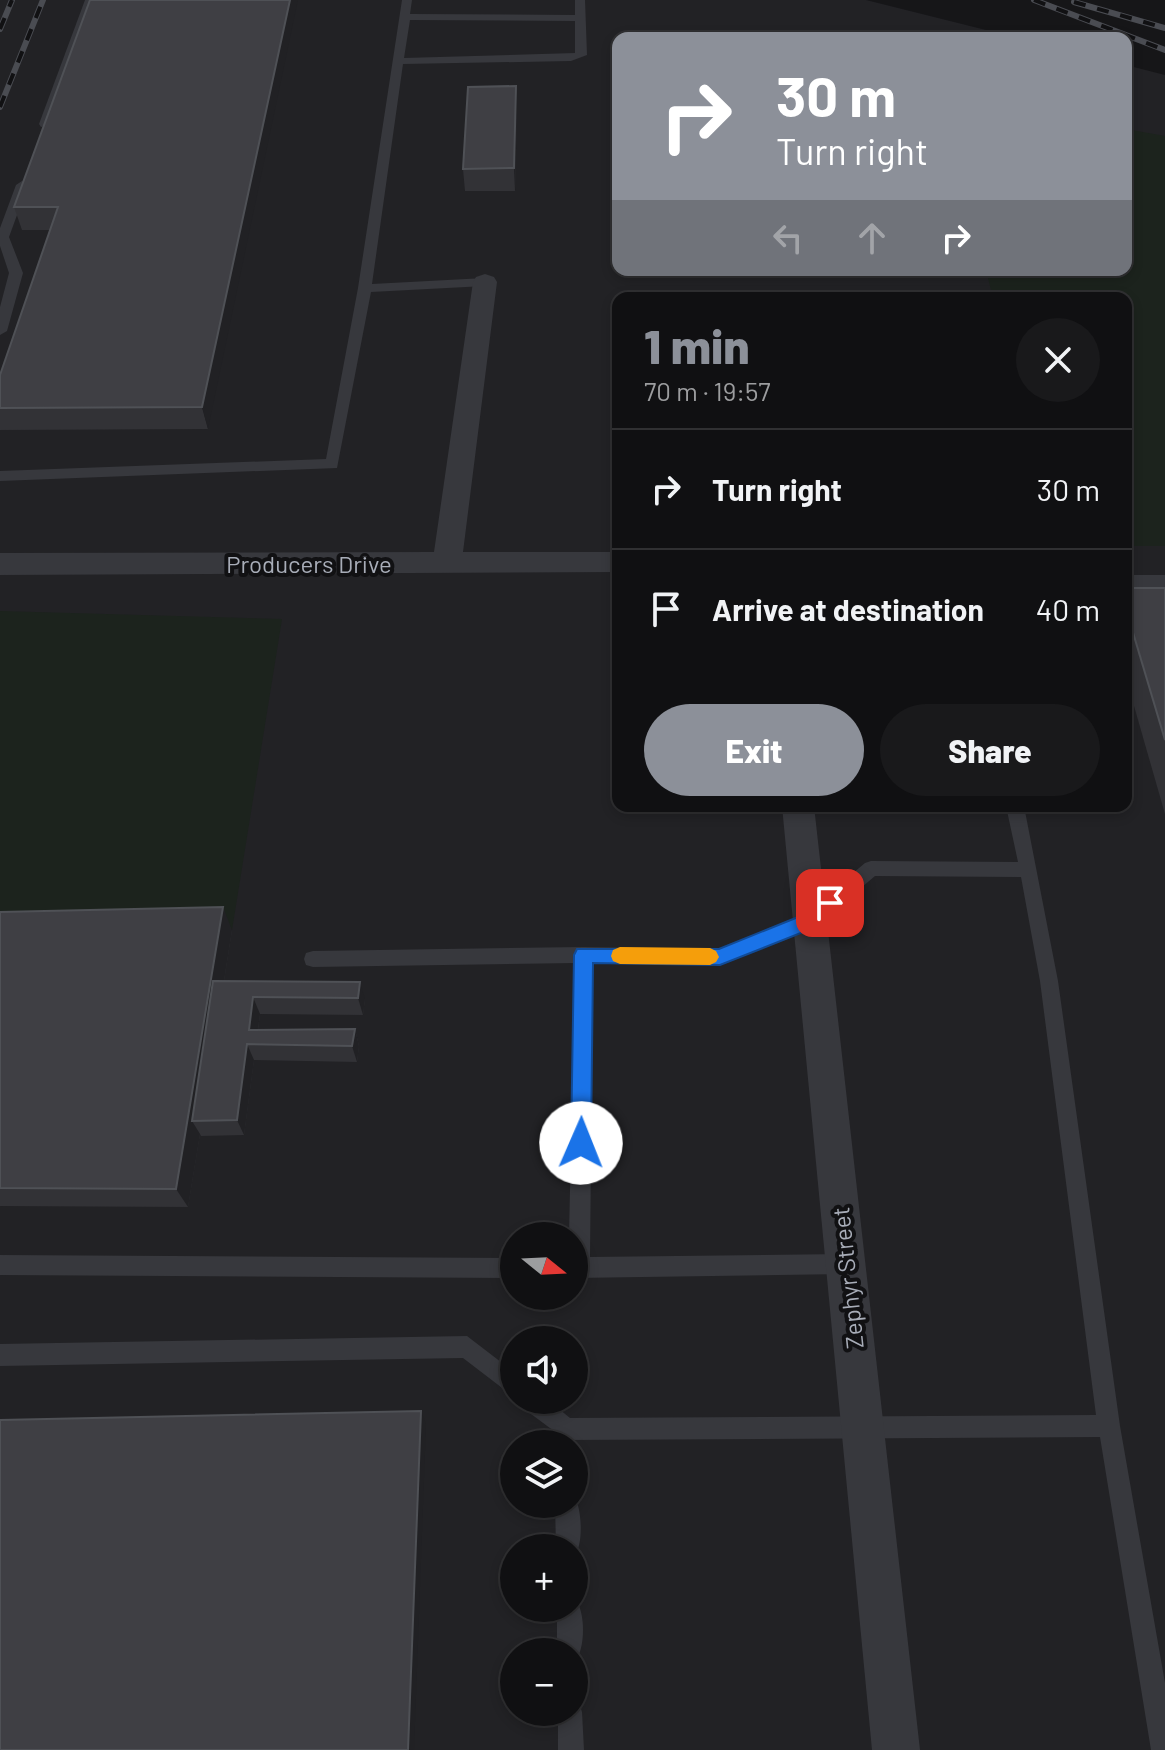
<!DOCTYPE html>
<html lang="en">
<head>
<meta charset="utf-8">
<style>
	:root { --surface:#101012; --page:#19191b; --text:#f1f3f6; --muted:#9c9d9f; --line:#303032; --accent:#8c9099 }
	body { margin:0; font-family:Barlow,sans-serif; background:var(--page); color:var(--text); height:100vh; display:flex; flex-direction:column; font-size:30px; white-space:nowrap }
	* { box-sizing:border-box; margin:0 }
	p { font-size:26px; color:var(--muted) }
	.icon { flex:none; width:44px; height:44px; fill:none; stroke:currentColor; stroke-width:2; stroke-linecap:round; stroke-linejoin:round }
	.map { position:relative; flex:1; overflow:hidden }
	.side { position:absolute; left:612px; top:292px; width:520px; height:520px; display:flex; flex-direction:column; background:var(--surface); border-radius:16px; box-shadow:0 4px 12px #0003,0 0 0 2px var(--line) }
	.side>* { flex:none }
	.banner { position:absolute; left:612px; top:32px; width:520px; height:244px; border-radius:16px; box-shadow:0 4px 12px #0003,0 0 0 2px var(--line); background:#8c9099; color:#fff; overflow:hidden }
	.needle { width:52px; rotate:108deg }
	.tools { position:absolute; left:500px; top:1222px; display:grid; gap:16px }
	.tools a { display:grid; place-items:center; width:88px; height:88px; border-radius:50%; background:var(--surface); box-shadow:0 4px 12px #0003,0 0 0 2px var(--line); font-size:40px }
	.pin { position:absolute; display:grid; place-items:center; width:68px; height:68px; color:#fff; margin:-34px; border-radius:16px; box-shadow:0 4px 12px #0006 }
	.me { position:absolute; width:88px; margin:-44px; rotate:1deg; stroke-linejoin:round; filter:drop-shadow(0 0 6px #0008) }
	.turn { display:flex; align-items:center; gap:28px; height:168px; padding:0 32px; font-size:36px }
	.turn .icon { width:104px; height:104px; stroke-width:2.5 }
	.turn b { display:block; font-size:56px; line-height:68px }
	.lanes { display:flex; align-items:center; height:76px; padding:0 32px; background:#0003; justify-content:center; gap:40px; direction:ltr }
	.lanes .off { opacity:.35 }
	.round { display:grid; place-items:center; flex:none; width:84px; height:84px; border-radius:42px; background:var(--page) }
	.overview { display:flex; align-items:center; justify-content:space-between; height:136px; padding:0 32px }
	h1 { font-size:48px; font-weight:800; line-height:60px; color:var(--accent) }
	.cta { display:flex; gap:16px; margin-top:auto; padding:16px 32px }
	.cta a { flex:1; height:92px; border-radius:48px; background:var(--accent); color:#fff; font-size:32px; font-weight:800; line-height:92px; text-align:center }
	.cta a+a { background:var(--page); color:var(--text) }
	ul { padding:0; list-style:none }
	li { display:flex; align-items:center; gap:24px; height:120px; padding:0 32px; border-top:2px solid var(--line) }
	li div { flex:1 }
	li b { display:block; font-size:30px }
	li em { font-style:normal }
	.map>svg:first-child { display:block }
</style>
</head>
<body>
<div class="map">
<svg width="1165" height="1750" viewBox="0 0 1165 1750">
	<rect width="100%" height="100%" fill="#161618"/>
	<!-- built -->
	<path fill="#222225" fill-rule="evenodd" d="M0 0H866L1018 38H618V270H1126V65L1165 75V1750H0ZM618 298H1126V806H618ZM514 1236H574V1296H514ZM514 1340H574V1400H514ZM514 1444H574V1504H514ZM514 1548H574V1608H514ZM514 1652H574V1712H514Z"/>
	<!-- green -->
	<g fill="#1c231d">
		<path d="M1126 129 1165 136V546H1126V298H993L986 270H1126Z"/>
		<path d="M0 611 282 619 232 930 0 935Z"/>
	</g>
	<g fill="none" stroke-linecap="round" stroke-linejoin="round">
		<!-- service -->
		<g fill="#37383d" fill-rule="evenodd">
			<path d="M85 0H95L51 124 41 127 39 124Z"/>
			<path d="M402 0H412L410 14 575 15V0H585L587 55 571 61 403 64 372 284 485 278 492 282 485 286 371 292 337 468 0 481V471L326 459 358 288ZM410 20 575 21V53L404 58Z"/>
			<path d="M22 181 28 185 9 237 23 273 7 331 0 335V307L9 273 0 246V228L16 185Z"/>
			<rect x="1126" y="575" width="39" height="12"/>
			<path d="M1006 806H1024L1058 981 1120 1426 1165 1683V1750H1151L1100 1437 566 1440 523 1408 520 1400H548L570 1418 1096 1415 1040 981 1021 877 875 876 815 927 720 965 593 963 590 1257 845 1254 852 1257 856 1264 852 1271 845 1274 574 1278V1236H569L575 963 313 967 306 965 304 959 306 953 313 951 584 947 719 949 803 915 865 863 871 861 1018 862Z"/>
			<path d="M0 1255 514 1258V1278L0 1275Z"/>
			<path d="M467 1336 514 1372V1397L463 1358 0 1366V1344Z"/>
			<path d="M574 1495C582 1509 584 1544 574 1557V1548H556L555 1504H574Z"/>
			<path d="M574 1598C586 1609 586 1651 574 1662V1652H557V1608H574Z"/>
			<path d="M574 1701 579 1703 582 1712 584 1750H558V1712H574Z"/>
		</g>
		<!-- minor -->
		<g fill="#37383d" fill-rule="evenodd">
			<path d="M485 274 494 277 497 282 463 552H618V572L0 575V553L434 552 473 282 476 277Z"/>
			<path d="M782 806H814L920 1750H872Z"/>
		</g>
		<!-- rail casing -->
		<g stroke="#4a4c52" stroke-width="6">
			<g id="rail">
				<path d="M1034 0 1165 50"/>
				<path d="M1074 2 1165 28"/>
				<path d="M0 29 12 0"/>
				<path d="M0 107 43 0"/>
			</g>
		</g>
		<!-- rail -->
		<use href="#rail" stroke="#111113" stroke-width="4" stroke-dasharray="12" stroke-linecap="butt"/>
	</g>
	<!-- wall -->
	<g fill="#323236">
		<path d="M90 0 208 429 0 430V375L50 230H22L14 207Z"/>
		<path d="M517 108 515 191H465L463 169Z"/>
		<path d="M1126 588H1165V814L1126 678Z"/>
		<path d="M0 912 232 930 224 981 365 999 363 1015 260 1014 258 1030 355 1029 359 1046 357 1062 254 1060 244 1135 201 1136 200 1134 188 1207 0 1206Z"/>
	</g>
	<!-- shaded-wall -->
	<g fill="#212124">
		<path d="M290 0H298L208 429 202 407Z"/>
		<path d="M516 86 517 108 515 191 514 168Z"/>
		<path d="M223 907 232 930 202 1120 192 1121 200 1134 188 1207 176 1189Z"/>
		<path d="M360 982 365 999 363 1015 358 998Z"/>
		<path d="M253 997 260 1014 256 1044 249 1030Z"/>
		<path d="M355 1029 359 1046 357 1062 352 1046Z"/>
		<path d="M247 1044 254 1060 244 1135 237 1120Z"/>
		<path d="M421 1411 426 1424 414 1750H408Z"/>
	</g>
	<!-- building -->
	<g fill="#3f3f44" stroke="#4f5156" stroke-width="2">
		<path d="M90 0H290L202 407 0 408V375L58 207H14Z"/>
		<path d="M516 86 514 168 463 169 468 87Z"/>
		<path d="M1126 588H1165V740L1126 609Z"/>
		<path d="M223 907 176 1189 0 1188V912Z"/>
		<path d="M213 981 360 982 358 998 253 997 249 1030 355 1029 352 1046 247 1044 237 1120 192 1121Z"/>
		<path d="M421 1411 408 1750H0V1420Z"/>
	</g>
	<!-- route -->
	<path fill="#1a73e8" stroke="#114b97" stroke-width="2" d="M830 895 837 898 839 903 816 927 720 965 593 963 591 1143 588 1150 581 1153 574 1150 571 1143 574 955 577 949H719L803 915Z"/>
	<!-- slow -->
	<path fill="#f59e0b" d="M620 947 710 948 716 951 719 957 716 962 710 965 620 964 613 961 611 956 613 950Z"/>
	<g text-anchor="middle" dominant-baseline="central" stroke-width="8" stroke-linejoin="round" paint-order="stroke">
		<!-- street labels -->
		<g font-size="24" fill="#a8adb8" stroke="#111113">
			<text x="309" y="563">Producers Drive</text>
			<text transform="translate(847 1278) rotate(-96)">Zephyr Street</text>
		</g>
	</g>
</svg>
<div class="tools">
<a><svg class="needle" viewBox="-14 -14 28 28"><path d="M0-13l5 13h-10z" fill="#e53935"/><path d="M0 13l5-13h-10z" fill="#9c9d9f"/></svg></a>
<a><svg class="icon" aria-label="sound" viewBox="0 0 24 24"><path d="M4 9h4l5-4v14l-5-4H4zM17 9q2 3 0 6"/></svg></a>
<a><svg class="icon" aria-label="layers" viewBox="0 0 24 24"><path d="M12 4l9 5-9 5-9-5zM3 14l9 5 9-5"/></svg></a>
<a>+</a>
<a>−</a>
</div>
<div class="pin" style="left:830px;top:903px;background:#d93025"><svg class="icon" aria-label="arrive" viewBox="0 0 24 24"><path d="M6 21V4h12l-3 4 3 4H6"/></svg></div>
<svg class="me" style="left:581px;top:1143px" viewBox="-20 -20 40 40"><circle r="19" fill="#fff"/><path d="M0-13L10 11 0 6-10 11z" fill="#1a73e8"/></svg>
<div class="banner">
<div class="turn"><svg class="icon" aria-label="right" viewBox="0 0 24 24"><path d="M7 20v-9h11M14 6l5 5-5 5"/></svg><div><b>30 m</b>Turn right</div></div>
<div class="lanes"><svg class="icon off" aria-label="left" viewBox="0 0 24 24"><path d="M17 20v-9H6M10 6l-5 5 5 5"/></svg><svg class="icon off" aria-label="ahead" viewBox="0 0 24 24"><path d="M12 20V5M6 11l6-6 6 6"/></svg><svg class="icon" aria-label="right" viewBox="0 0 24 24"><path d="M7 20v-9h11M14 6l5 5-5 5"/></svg></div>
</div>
<section class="side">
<div class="overview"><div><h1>1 min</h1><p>70 m · 19:57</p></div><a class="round"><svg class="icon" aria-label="close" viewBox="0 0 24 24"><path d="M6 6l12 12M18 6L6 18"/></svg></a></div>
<ul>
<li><svg class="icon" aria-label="right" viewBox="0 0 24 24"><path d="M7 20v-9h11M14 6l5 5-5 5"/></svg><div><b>Turn right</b></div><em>30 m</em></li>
<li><svg class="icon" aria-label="arrive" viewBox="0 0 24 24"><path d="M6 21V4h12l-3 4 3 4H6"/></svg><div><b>Arrive at destination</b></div><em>40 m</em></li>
</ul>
<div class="cta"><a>Exit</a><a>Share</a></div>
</section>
</div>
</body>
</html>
